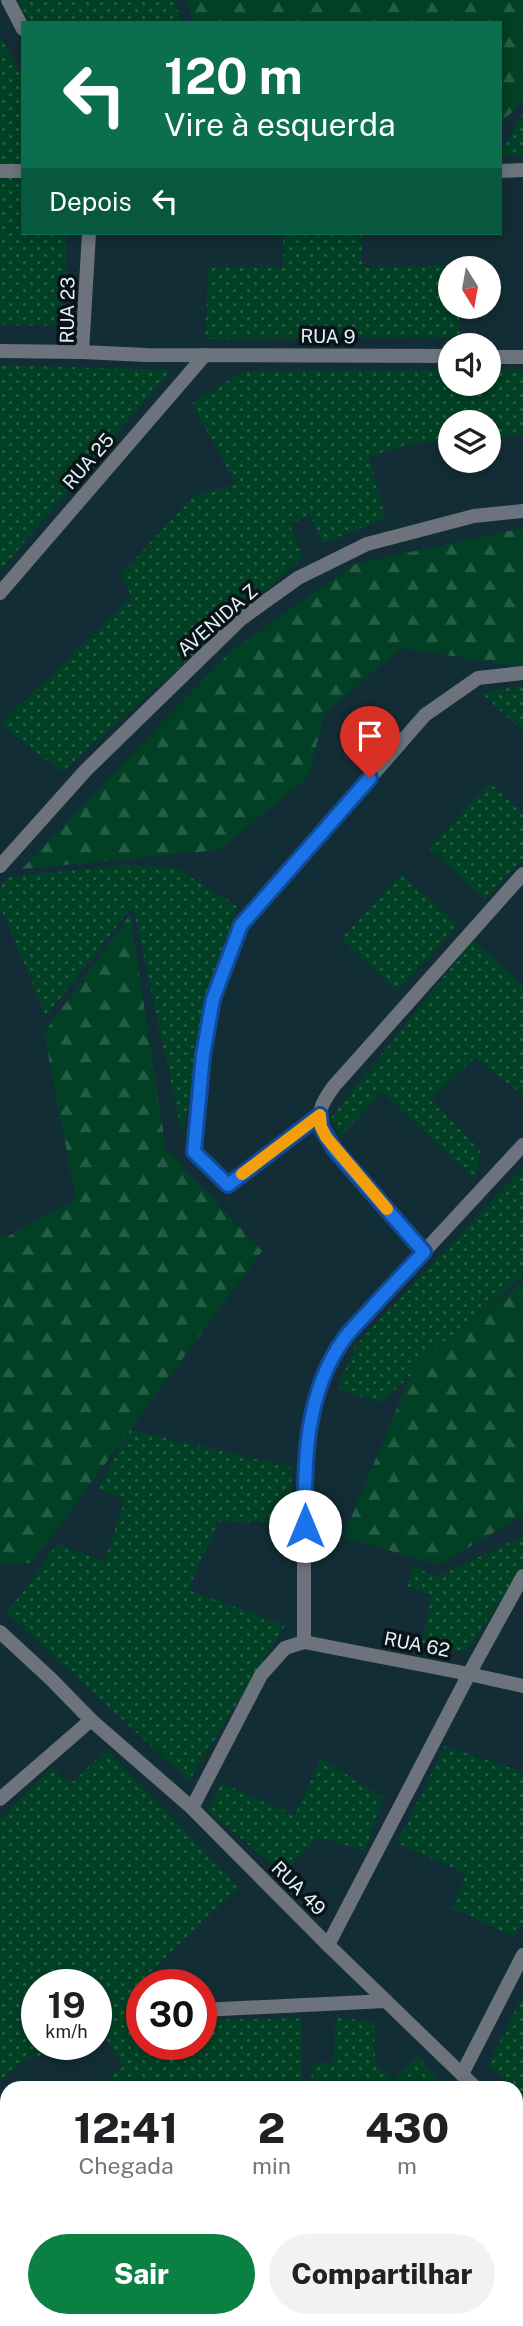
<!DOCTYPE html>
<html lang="pt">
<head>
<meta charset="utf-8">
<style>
	:root { --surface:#fff; --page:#f2f2f2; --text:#202124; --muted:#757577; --accent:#0b8043 }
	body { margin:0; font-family:"Public Sans",sans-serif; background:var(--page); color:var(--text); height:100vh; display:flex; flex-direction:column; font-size:26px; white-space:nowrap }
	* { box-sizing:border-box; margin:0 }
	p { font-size:23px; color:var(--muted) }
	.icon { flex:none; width:38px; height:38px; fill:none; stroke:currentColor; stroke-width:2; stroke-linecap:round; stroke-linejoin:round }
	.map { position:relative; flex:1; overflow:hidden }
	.drawer { position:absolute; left:0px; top:2081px; width:523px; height:247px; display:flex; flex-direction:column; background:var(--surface); border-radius:21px 21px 0 0; box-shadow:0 4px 10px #0003 }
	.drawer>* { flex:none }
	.hud { position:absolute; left:21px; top:21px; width:481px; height:214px; border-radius:0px; box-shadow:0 4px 10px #0003; background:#0b6e4f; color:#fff; overflow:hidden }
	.needle { width:46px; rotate:169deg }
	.buttons { position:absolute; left:438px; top:256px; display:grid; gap:14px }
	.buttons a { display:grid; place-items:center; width:63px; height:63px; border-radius:50%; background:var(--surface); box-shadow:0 4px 10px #0003; font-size:35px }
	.speed { position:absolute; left:21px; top:1969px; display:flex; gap:14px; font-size:35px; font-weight:700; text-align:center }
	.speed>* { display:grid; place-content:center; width:91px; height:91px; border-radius:50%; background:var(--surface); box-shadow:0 4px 10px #0003; line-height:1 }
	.speed small { font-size:18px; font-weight:400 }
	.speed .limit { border:10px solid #d22; background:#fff; color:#111 }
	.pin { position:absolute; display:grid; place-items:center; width:60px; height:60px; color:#fff; margin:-72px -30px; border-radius:50% 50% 50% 0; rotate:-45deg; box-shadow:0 0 7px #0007 }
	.pin .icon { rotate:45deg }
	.me { position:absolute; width:77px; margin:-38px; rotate:0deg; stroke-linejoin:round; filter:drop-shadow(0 0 5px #0008) }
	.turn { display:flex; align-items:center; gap:24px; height:147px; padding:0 28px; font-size:32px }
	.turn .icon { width:91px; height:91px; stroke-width:2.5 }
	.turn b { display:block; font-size:49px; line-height:60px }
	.then { display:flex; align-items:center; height:66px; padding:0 28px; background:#0003; gap:14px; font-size:26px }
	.eta { display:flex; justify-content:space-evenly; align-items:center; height:119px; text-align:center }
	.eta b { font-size:42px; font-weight:800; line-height:49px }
	.primary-button { display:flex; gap:14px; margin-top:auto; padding:14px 28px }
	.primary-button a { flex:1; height:80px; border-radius:42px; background:var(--accent); color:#fff; font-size:28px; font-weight:800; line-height:80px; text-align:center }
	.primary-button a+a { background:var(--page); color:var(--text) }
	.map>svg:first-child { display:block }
</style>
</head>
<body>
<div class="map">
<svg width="523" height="2326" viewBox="0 0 523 2326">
	<defs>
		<pattern id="grass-dots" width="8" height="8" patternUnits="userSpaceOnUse" patternTransform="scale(1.75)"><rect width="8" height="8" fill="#014024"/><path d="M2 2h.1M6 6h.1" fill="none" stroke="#265c45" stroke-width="1.8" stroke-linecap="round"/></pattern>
		<pattern id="forest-firs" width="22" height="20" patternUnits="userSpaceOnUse" patternTransform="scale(1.75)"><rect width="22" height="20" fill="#014024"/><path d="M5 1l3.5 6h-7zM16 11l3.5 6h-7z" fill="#265c45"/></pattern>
	</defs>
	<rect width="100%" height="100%" fill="#132d36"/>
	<!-- grass -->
	<g fill="url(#grass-dots)">
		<path d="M18 0H176L181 23H30Z"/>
		<path d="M0 36 23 78V233H66L64 326 0 325Z"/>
		<path d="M523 114V156H501V153Z"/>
		<path d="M283 233H362V268L456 265V268H450V306H458L460 337 205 339 209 267 284 268Z"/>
		<path d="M0 365 171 370 0 571Z"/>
		<path d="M488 369H523V435L488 438V422H450V440L422 442 369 456 386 518 323 543 309 514 290 525 303 557 62 772 0 724 132 597 120 575 194 496 236 484 192 403 244 371 450 370V383H488Z"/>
		<path d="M520 686 523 687V731L481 693Z"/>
		<path d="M490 783 523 813V859L485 900 429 848Z"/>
		<path d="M125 865 176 868 237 906 182 1133 133 906 46 1016 0 906V888L7 877Z"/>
		<path d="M401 874 458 925 397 991 341 939Z"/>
		<path d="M473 940 523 986V1095L475 1058 431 1098 480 1151 476 1180 382 1092 340 1137 331 1118Z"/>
		<path d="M523 1168V1275L380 1403 338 1388 355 1346Z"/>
		<path d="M130 1430 291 1467 293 1522H218L188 1590 285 1625 189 1781 7 1613 57 1544 105 1561 125 1499 98 1489Z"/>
		<path d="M523 1536V1568L466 1651 421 1648 432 1596 407 1586 414 1566 437 1577Z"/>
		<path d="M445 1746 523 1772V1922L515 1937 452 1908 466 1874 397 1843Z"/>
		<path d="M107 1750 239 1887 132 1989 142 1999V2044H201V2020L302 2018V2088H94L124 2066 105 2037 96 2040V1984H37V2044H81L28 2059 0 2080V1819L52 1767 70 1784Z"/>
		<path d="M321 1758 384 1798 365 1851 319 1837 283 1873 207 1811 222 1783 295 1815Z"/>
		<path d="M523 1995V2100L516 2093V2088H511L488 2065Z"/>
		<path d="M335 2017 374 2022 375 2063 394 2080 418 2056 446 2088H311L312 2064 334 2062Z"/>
	</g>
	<!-- forest -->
	<g fill="url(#forest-firs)">
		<path d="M187 0H523V102L501 122 500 23H193Z"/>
		<path d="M523 528V667L401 648 325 713 308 777 219 850 22 869 230 652 355 564Z"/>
		<path d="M130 915 166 1149 262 1251 32 1563H0V1238H5L76 1199 44 1033Z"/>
		<path d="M523 1282V1515L439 1565 343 1537 416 1363Z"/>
	</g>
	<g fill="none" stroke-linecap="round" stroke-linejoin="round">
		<!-- street -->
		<g stroke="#6c737c" stroke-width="14">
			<path d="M8 0 23 29"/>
			<path d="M0 171H23"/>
			<path d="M500 171 523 170"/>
			<path d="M89 233 82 352 146 355 450 356"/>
			<path d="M0 351 82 352"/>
			<path d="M488 357H523"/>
			<path d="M0 593 205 355"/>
			<path d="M0 866 86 770 241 619 298 578 367 544 474 516 523 511"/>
			<path d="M320 1115 228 1186 194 1151 203 1055 213 999 241 925 425 715 478 678 523 673"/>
			<path d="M424 1252 326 1137C315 1114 320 1105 334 1086L523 874"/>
			<path d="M0 1632 51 1679 91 1720 192 1808 328 1945 476 2088"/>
			<path d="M304 1642V1480L308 1439 315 1401 327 1367 344 1338 523 1145"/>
			<path d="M0 1799 91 1720"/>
			<path d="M192 1808 261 1675 285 1648 304 1642 469 1674 523 1686"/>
			<path d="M328 1945 469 1674 523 1576"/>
			<path d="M201 2010 386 2001"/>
			<path d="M462 2074 523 1955"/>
			<path d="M516 2127 523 2133"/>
			<path d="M0 2138 7 2145"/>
			<path d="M496 2320 523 2326"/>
			<path d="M260 2326 263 2320"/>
		</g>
	</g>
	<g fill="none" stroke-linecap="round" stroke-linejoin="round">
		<!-- route casing -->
		<g stroke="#114b97" stroke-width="18">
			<path id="route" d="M305 1526C304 1463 305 1393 344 1339 351 1329 361 1320 369 1311 387 1291 406 1271 424 1252L335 1150 321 1127 320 1115 228 1185 194 1152 203 1055 213 999 241 925 370 778"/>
		</g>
		<!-- route -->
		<use href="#route" stroke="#1a73e8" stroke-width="12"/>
		<!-- slow -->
		<path stroke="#f59e0b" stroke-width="12" d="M242 1174 320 1115 321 1127 326 1137 387 1209"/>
	</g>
	<g text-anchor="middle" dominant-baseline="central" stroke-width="7" stroke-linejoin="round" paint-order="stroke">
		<!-- street labels -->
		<g font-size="19" fill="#e3f2f8" stroke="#091318">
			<text transform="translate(67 310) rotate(-89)">RUA 23</text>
			<text transform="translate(328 336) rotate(1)">RUA 9</text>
			<text transform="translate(88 461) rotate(-49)">RUA 25</text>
			<text transform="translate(217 620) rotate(-41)">AVENIDA Z</text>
			<text transform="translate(417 1644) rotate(11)">RUA 62</text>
			<text transform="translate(299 1888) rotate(45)">RUA 49</text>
		</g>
	</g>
</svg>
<div class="buttons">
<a><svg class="needle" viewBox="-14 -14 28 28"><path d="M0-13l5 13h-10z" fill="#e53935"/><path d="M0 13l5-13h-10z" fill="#757577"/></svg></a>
<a><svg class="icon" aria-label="sound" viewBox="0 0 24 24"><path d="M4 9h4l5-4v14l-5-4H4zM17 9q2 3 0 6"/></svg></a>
<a><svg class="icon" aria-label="layers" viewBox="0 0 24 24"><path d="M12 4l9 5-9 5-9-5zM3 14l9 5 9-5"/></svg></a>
</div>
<div class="speed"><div>19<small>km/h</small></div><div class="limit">30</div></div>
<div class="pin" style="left:370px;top:778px;background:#d93025"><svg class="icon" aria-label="arrive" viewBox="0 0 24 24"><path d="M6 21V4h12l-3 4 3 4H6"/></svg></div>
<svg class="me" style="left:305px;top:1526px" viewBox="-20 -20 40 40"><circle r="19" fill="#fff"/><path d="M0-13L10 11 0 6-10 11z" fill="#1a73e8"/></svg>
<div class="hud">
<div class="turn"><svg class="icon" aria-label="left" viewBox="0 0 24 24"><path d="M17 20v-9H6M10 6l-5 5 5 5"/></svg><div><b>120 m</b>Vire à esquerda</div></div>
<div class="then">Depois<svg class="icon" aria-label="left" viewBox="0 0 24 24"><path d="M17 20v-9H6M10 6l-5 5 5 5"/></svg></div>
</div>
<section class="drawer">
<div class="eta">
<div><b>12:41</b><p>Chegada</p></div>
<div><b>2</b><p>min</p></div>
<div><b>430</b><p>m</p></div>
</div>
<div class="primary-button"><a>Sair</a><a>Compartilhar</a></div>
</section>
</div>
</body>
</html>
